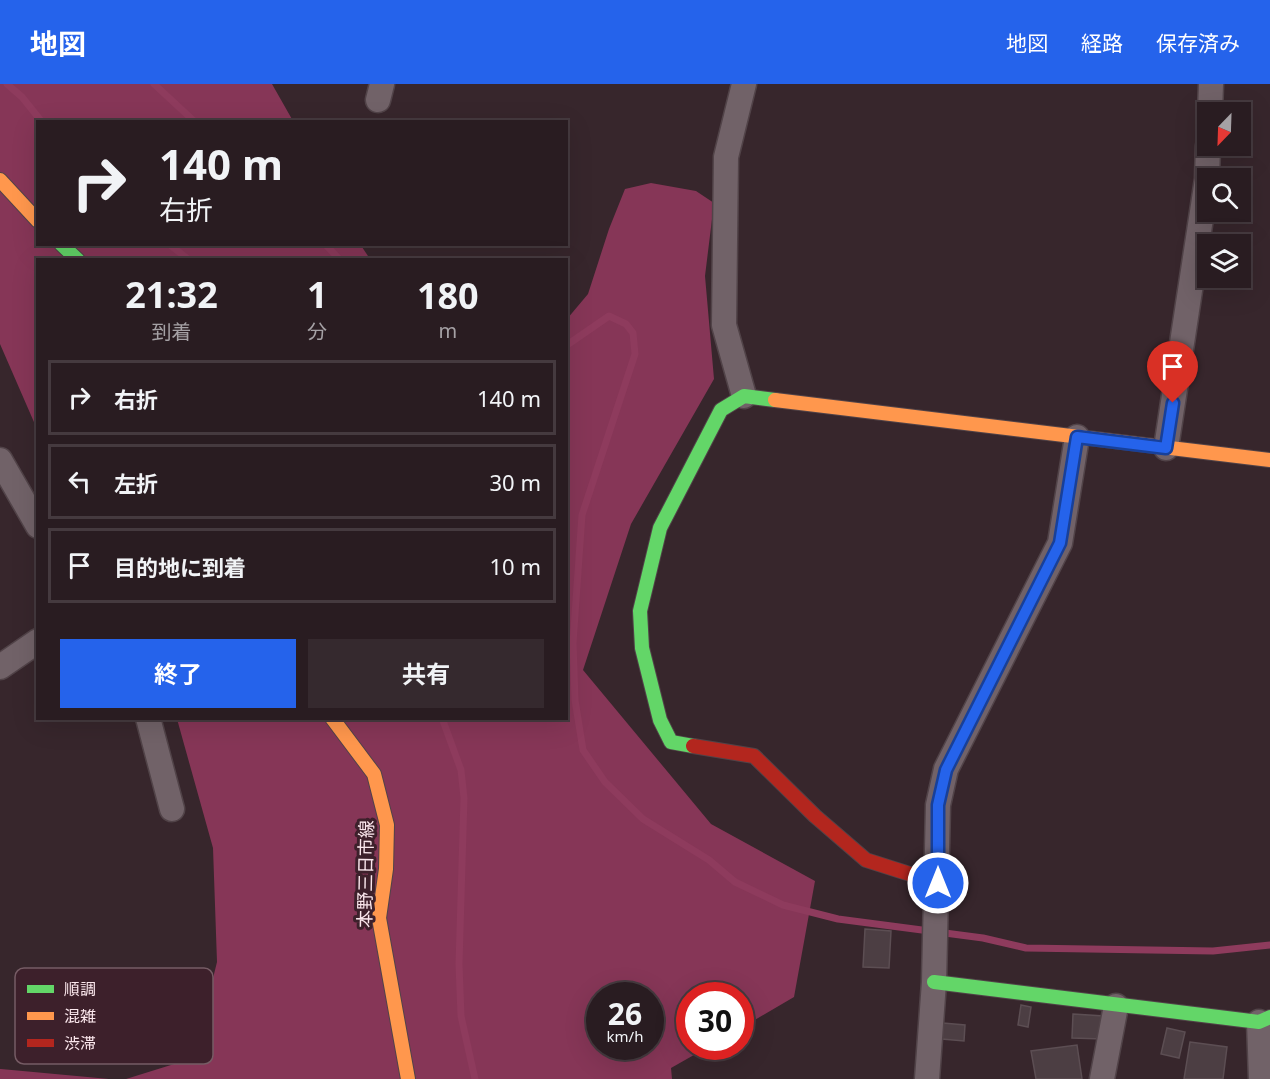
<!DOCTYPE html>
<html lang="ja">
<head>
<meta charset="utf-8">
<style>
	:root { --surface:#291c21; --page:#35292e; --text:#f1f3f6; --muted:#a5a1a5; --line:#453a3f; --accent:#2563eb }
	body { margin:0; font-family:"Noto Sans","Noto Sans JP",sans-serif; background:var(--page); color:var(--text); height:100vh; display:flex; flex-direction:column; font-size:22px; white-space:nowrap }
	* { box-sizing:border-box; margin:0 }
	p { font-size:20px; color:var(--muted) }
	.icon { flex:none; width:33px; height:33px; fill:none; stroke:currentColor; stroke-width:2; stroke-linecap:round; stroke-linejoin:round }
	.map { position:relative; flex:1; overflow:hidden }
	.drawer { position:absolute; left:36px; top:174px; width:532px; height:462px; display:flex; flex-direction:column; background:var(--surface); border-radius:0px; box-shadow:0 6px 24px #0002,0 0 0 2px var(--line) }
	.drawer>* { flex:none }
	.top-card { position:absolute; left:36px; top:36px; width:532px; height:126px; border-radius:0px; box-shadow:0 6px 24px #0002,0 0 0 2px var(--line); background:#291c21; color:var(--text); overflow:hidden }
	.needle { width:39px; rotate:203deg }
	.controls { position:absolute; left:1197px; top:18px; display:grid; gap:12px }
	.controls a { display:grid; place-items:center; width:54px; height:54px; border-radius:0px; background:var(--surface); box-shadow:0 6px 24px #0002,0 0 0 2px var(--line); font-size:30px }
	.speed { position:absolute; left:586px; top:898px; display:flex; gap:12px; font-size:30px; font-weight:700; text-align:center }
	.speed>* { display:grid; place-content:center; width:78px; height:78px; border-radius:50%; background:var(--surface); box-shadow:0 6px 24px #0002,0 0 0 2px var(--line); line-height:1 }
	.speed small { font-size:15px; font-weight:400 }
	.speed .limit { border:9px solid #d22; background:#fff; color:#111 }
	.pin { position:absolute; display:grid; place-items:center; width:51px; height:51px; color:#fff; margin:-62px -26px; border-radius:50% 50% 50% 0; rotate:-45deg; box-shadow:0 0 6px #0007 }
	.pin .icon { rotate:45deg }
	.me { position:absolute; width:66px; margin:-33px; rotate:0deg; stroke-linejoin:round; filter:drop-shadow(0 0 4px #0008) }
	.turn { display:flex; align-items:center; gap:21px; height:126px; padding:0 24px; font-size:27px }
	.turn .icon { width:78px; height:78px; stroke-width:2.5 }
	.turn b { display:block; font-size:42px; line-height:51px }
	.eta { display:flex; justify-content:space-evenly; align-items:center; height:102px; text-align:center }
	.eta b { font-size:36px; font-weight:700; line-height:42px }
	.primary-button { display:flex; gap:12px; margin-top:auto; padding:12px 24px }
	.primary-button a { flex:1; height:69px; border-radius:0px; background:var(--accent); color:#fff; font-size:24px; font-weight:700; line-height:69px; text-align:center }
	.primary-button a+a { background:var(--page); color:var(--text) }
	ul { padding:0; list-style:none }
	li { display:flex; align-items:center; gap:18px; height:75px; margin:0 12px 9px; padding:0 12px; border:3px solid var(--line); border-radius:0px }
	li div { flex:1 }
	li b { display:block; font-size:22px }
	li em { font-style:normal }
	header { display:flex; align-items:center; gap:36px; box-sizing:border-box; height:84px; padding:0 30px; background:var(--accent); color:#fff }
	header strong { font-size:28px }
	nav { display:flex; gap:33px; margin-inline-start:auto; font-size:21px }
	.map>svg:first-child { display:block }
</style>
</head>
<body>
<header>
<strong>地図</strong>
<nav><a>地図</a><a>経路</a><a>保存済み</a></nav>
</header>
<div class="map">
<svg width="1270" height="995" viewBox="0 0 1270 995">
	<rect width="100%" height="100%" fill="#37262c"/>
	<!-- forest -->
	<g fill="#863657" fill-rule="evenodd">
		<path d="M0 0H272L293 37 38 38V160H360L370 175 38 176 37 345 0 260Z"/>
		<path d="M651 99 696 107 714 119 705 192 714 295 631 440 583 586 711 740 815 797 794 913 741 944V912H690V963H708L671 984 672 995H126L187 976 200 947 217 878 213 764 177 635 567 634V235L588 210 609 145 625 105ZM600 912H651V963H600Z"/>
		<path d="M0 985H1L109 995H0Z"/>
	</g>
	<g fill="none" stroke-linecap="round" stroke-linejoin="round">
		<!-- stream -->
		<g stroke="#8e3b5d" stroke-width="7">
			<path d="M7 0 22 13 42 38"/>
			<path d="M154 0 195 38"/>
			<path d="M169 160 189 176"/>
			<path d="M325 160 340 176"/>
			<path d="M567 261 609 232 626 240 633 249 635 270 582 431 573 559 575 616 583 666 605 698 643 735 709 776 735 798 783 821 838 835 983 854 1026 864 1213 867 1270 861"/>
			<path d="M442 634 461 686 464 714 459 880 461 932 475 995"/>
		</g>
	</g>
	<!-- building -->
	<g fill="#4c3e43" stroke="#5c4e53" stroke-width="1.5">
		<path d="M865 845 891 847 889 884 863 883Z"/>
		<path d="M1021 921 1031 923 1028 943 1018 941Z"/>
		<path d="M1073 930 1104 932 1103 955 1072 954Z"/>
		<path d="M943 939 965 941 964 957 942 955Z"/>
		<path d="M1167 944 1185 948 1179 974 1161 970Z"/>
		<path d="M1190 958 1227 963 1223 995H1184Z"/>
		<path d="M1077 961 1082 995H1036L1031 967Z"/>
	</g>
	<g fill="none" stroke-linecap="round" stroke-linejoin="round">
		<!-- street casing -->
		<g stroke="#514348" stroke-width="27">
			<g id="street">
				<path d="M744 0 726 73 724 241 744 312"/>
				<path d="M378 16 382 0"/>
				<path d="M1210 28 1211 0"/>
				<path d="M1166 364 1207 95 1208 62"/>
				<path d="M0 376 38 442"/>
				<path d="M0 583 38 557"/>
				<path d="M148 634 172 725"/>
				<path d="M1259 938 1261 995"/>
				<path d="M927 995 934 898 938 721 946 685 1060 459 1077 353"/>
				<path d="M1102 995 1116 922"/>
			</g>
		</g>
		<!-- fast casing -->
		<g stroke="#514348" stroke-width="16">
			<g id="fast">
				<path d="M61 160 78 176"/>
				<path d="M693 662 671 658 660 636 642 564 640 527 660 444 721 326 744 312 775 316"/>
				<path d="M934 898 1259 938 1270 933"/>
			</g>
		</g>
		<!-- slow casing -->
		<g stroke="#514348" stroke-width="16">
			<g id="slow">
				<path d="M0 96 38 137"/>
				<path d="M775 316 1270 376"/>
				<path d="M332 634 374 690 387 741 386 785 379 834 408 995"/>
			</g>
		</g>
		<!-- jam casing -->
		<g stroke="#514348" stroke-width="16">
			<path id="jam" d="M693 662 754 672 815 732 866 776 938 799"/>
		</g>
		<!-- street -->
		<use href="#street" stroke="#716268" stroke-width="24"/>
		<!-- fast -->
		<use href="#fast" stroke="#63d668" stroke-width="14"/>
		<!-- slow -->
		<use href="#slow" stroke="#ff974d" stroke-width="14"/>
		<!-- jam -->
		<use href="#jam" stroke="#b3261e" stroke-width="14"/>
	</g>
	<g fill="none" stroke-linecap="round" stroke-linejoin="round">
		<!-- route casing -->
		<g stroke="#184099" stroke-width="15">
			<path id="route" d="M938 799V721L946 686 1060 459 1077 353 1166 364 1173 319"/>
		</g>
		<!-- route -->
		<use href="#route" stroke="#2563eb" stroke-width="10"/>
	</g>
	<g text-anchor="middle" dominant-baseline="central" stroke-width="6" stroke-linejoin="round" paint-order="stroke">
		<!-- street labels -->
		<g font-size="18" fill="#fbe7ed" stroke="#3d202b">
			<text transform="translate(365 790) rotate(-89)">本野三日市線</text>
		</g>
	</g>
	<!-- legend -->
	<rect x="15" y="884" width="198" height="96" rx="9" fill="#3d202b" stroke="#765c65" stroke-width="1.5"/>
	<rect x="27" y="901" width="27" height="8" fill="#63d668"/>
	<rect x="27" y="928" width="27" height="8" fill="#ff974d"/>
	<rect x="27" y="955" width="27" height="8" fill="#b3261e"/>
	<g font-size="16" fill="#fbe7ed">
		<text x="64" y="911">順調</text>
		<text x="64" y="938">混雑</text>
		<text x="64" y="965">渋滞</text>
	</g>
</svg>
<div class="controls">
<a><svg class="needle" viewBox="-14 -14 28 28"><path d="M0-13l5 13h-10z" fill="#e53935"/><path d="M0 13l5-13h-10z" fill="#a5a1a5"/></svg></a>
<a><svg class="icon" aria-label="search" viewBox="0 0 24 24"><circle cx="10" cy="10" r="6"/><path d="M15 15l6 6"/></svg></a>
<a><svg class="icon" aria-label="layers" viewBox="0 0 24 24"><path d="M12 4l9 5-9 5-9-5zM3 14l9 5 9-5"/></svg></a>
</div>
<div class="speed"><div>26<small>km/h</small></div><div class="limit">30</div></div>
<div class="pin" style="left:1173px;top:319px;background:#d93025"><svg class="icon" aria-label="arrive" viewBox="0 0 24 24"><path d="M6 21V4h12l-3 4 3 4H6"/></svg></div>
<svg class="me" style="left:938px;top:799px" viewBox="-20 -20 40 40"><circle r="17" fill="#2563eb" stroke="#fff" stroke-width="3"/><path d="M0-11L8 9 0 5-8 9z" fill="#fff"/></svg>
<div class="top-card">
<div class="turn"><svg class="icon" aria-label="right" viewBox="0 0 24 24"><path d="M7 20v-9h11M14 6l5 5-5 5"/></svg><div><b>140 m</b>右折</div></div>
</div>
<section class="drawer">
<div class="eta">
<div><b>21:32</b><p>到着</p></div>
<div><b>1</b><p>分</p></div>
<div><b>180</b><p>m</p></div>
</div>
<ul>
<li><svg class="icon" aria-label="right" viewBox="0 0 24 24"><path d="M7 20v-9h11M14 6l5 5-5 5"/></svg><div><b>右折</b></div><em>140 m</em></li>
<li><svg class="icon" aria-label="left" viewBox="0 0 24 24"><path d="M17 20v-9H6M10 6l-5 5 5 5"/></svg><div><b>左折</b></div><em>30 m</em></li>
<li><svg class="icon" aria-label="arrive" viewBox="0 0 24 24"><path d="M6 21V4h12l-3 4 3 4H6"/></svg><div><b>目的地に到着</b></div><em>10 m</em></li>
</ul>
<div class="primary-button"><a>終了</a><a>共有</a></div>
</section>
</div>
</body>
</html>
